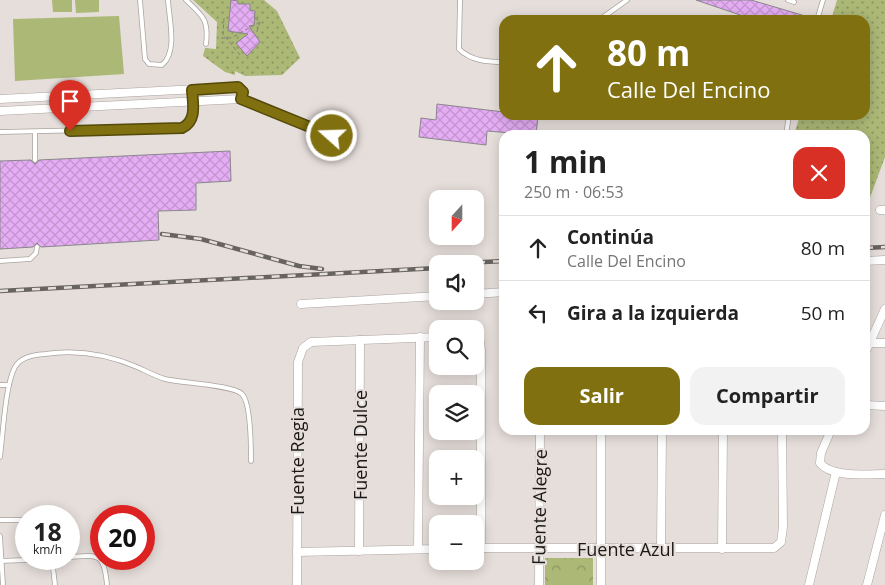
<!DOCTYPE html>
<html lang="es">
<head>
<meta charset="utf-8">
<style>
	:root { --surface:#fff; --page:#f2f2f2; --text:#222; --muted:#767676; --line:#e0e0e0; --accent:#80700f }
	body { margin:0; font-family:"Open Sans",sans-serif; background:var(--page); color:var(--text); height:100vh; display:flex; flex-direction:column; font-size:19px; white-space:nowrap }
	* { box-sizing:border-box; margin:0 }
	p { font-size:16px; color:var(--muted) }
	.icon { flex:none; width:28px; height:28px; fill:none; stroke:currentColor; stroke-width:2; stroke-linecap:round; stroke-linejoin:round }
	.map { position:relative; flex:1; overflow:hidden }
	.side { position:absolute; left:499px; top:130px; width:371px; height:305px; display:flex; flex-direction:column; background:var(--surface); border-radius:15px; box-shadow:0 2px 12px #0003 }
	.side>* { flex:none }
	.banner { position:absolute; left:499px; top:15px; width:371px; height:105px; border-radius:15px; box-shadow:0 2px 12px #0003; background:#80700f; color:#fff; overflow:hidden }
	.needle { width:32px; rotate:201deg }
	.buttons { position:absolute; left:429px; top:190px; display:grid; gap:10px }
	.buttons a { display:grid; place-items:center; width:55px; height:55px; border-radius:10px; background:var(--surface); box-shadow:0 2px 12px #0003; font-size:25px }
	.speed { position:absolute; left:15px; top:505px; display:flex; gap:10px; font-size:25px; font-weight:700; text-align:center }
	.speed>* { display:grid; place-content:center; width:65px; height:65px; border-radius:50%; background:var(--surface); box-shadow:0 2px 12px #0003; line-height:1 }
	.speed small { font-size:12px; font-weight:400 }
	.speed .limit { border:8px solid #d22; background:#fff; color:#111 }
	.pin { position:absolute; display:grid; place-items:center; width:42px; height:42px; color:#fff; margin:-51px -21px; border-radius:50% 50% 50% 0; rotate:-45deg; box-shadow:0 0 5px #0007 }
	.pin .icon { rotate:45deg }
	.me { position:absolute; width:55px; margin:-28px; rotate:290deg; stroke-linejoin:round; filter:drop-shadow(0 0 4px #0008) }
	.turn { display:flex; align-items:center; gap:18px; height:105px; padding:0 25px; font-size:22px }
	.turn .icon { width:65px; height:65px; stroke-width:2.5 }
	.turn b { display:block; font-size:35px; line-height:42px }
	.round { display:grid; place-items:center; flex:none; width:52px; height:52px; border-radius:15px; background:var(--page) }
	.overview { display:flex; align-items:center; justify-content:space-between; height:85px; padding:0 25px }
	h1 { font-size:30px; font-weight:700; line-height:38px }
	.action { display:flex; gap:10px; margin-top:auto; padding:10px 25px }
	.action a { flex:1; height:58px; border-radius:15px; background:var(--accent); color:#fff; font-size:20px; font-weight:700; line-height:58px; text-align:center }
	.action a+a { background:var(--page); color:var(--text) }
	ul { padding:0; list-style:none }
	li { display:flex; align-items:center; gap:15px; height:65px; padding:0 25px; border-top:1px solid var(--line) }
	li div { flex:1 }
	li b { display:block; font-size:19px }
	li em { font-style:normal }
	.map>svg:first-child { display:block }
</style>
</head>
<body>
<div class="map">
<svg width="885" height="585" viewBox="0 0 885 585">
	<defs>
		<pattern id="grass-dots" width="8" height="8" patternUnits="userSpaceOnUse" patternTransform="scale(1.25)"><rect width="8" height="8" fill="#abb876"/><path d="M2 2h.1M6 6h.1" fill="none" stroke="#8a9560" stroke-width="1.8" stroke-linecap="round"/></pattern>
		<pattern id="park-crowns" width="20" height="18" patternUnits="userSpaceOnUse" patternTransform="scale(1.25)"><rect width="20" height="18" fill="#abb876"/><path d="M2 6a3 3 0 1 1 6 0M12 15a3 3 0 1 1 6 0" fill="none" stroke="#8a9560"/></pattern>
		<pattern id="building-cross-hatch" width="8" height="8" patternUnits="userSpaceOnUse" patternTransform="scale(1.25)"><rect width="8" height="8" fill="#e4adf4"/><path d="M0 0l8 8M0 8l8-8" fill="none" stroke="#c394d0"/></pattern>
	</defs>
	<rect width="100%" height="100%" fill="#e6deda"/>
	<!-- grass -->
	<g fill="url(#grass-dots)">
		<path d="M193 0H264L277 11 300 58 282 75 245 76 235 71V75L225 72 203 56 205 48 216 49 217 22Z"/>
		<path d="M837 0H885V157L868 203H865V135H794L800 115H865V20H831Z"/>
	</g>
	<!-- park -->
	<rect fill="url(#park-crowns)" x="545" y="558" width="48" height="27"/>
	<!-- pitch -->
	<g fill="#abb876">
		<path d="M52 0H72V12H53Z"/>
		<path d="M75 0H99V12L76 13Z"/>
		<path d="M119 16 124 74 15 81 13 19Z"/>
		<rect x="557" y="570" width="25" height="15"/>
	</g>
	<!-- building -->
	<g fill="url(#building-cross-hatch)" stroke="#8a868c">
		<path d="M231 0 238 1V4H250V10L255 11 254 25 249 26 260 42 247 56 236 43 248 34 228 31Z"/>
		<path d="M696 0H751L812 18V20H755Z"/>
		<path d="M437 104 504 112V115L538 116 536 135 487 131 486 145 419 137 421 118 436 120Z"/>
		<path d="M230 151 231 181 196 183V210L158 211 159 240 41 247 37 243 33 247 0 249V161L31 160 35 164 39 160Z"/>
	</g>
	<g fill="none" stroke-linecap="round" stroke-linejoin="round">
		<!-- service casing -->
		<g stroke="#aaa39e" stroke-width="5.5">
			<g id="service">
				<path d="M140 0 145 59 149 64 162 65C178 52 169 19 168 0"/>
				<path d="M186 0C203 16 209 20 206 44"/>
				<path d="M460 0 459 49C471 61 488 62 504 62"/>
				<path d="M788 0 794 2"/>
				<path d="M599 20 627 0"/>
				<path d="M817 20 823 0"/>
				<path d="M241 99 332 136"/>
				<path d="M0 132 182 128C197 121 193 104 192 90"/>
				<path d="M35 132V160"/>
				<path d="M786 135 789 115"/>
				<path d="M0 261 30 259 36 253 37 247"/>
				<path d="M0 385H9"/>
				<path d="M0 457C3 435 5 385 15 367 21 357 33 355 45 354 77 349 107 354 137 367 146 371 155 376 165 379 181 383 233 385 242 394 251 403 251 447 251 461"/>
				<path d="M0 520H26"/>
				<path d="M0 536 3 585"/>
				<path d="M69 557C99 555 104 553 107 585"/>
				<path d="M52 559 55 585"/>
				<path d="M0 561 53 559"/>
			</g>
		</g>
		<!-- minor casing -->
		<g stroke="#aaa39e" stroke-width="9">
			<g id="minor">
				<path d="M0 99 238 87 241 89 243 95 241 99 0 111"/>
				<path d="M880 210H885"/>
				<path d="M865 261 885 260"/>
				<path d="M475 294 504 292"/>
				<path d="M301 304 438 296"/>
				<path d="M475 338 480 342 481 350V548"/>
				<path d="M869 343H885"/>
				<path d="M865 353 885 309"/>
				<path d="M865 405 885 406"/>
				<path d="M601 430V585"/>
				<path d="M831 430 821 453 820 463C832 478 867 474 885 474"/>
				<path d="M475 548H774L781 542 783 527 782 430"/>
				<path d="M418 549 420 337"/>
				<path d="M661 549 662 430"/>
				<path d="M722 549 723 430"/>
				<path d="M359 551 360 340"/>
				<path d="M297 552 438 549"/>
				<path d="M297 585 298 362 303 348 311 342 438 337"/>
				<path d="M539 585 540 430"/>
				<path d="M809 585 836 472"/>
				<path d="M867 585 885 515"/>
			</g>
		</g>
		<!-- path -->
		<g stroke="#86817e" stroke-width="1" stroke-dasharray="4 2.5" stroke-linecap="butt">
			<path d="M224 18 223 34 240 55"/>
			<path d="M255 18 260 22 256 34"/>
			<path d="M221 38H231L260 22"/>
		</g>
		<!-- service -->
		<use href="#service" stroke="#fff" stroke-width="4"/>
		<!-- minor -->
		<use href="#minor" stroke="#fff" stroke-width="8"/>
		<!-- rail casing -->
		<g stroke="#676360" stroke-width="4.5">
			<g id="rail">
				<path d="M162 234 201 239 299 266 322 269"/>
				<path d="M865 248 885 247"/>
				<path d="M445 264 504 261"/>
				<path d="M0 291 438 268"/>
			</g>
		</g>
		<!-- rail -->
		<use href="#rail" stroke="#e6deda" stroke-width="2.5" stroke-dasharray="8" stroke-linecap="butt"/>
	</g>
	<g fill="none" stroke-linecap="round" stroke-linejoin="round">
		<!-- route casing -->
		<g stroke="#53490a" stroke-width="12">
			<path id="route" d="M70 131 182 128C197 121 193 104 192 90L238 87 243 92 241 99 332 136"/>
		</g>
		<!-- route -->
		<use href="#route" stroke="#80700f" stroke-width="9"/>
	</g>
	<g text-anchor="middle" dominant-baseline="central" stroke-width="4" stroke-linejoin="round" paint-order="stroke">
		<!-- street labels -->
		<g font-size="18" fill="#1b1917" stroke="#e6deda">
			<text transform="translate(360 445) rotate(-90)">Fuente Dulce</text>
			<text transform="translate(297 461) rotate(-90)">Fuente Regia</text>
			<text transform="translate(539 507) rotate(-89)">Fuente Alegre</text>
			<text x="626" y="549">Fuente Azul</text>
		</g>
	</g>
</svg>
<div class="buttons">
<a><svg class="needle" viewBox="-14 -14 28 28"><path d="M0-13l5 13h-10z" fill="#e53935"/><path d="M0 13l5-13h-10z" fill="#767676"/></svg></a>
<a><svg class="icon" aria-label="sound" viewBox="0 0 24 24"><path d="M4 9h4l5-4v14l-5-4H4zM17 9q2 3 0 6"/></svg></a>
<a><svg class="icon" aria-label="search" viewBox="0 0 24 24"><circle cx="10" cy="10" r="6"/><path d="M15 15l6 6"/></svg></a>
<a><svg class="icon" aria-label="layers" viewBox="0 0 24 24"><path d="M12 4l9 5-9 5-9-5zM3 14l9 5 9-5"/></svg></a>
<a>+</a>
<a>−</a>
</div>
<div class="speed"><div>18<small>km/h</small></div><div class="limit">20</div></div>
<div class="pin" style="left:70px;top:131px;background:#d93025"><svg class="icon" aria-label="arrive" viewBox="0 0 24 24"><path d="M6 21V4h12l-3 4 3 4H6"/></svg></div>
<svg class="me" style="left:332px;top:136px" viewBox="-20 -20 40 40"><circle r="17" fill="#80700f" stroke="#fff" stroke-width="3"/><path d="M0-11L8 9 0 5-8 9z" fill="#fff"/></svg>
<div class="banner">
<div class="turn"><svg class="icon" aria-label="ahead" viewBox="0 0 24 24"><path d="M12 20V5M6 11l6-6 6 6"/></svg><div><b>80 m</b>Calle Del Encino</div></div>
</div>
<section class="side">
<div class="overview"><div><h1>1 min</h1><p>250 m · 06:53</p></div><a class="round" style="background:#d93025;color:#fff"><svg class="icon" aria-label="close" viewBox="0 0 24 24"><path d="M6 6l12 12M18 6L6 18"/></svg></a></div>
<ul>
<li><svg class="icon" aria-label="ahead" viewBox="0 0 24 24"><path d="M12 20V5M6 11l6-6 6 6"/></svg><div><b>Continúa</b><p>Calle Del Encino</p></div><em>80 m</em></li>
<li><svg class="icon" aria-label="left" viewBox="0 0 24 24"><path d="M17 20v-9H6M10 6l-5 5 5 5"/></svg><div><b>Gira a la izquierda</b></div><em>50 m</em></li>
</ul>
<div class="action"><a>Salir</a><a>Compartir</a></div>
</section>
</div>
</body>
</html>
